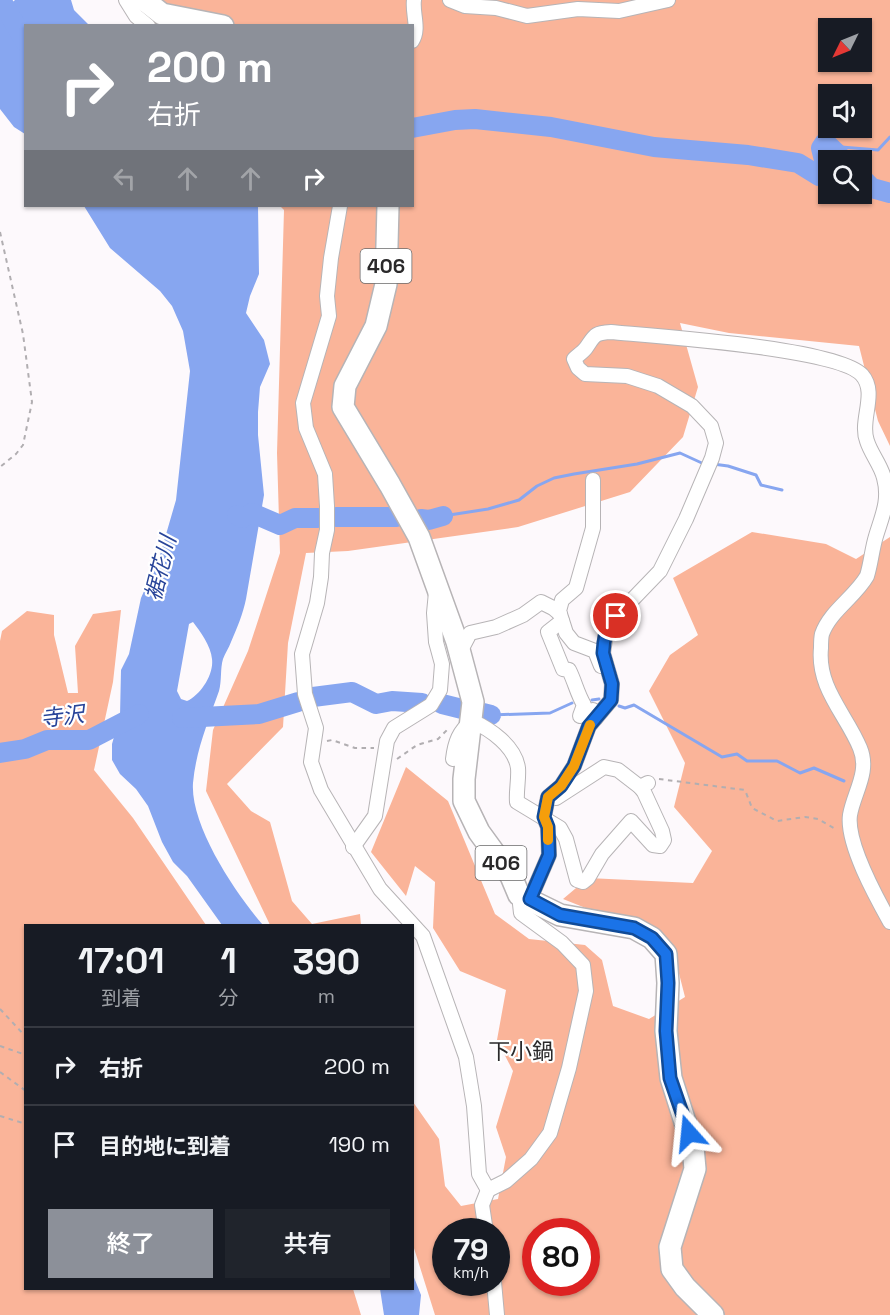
<!DOCTYPE html>
<html lang="ja">
<head>
<meta charset="utf-8">
<style>
	:root { --surface:#171b24; --page:#20242c; --text:#f1f3f6; --muted:#9ea1a6; --line:#363941; --accent:#8c9099 }
	body { margin:0; font-family:"Space Grotesk","Noto Sans JP",sans-serif; background:var(--page); color:var(--text); height:100vh; display:flex; flex-direction:column; font-size:22px; white-space:nowrap }
	* { box-sizing:border-box; margin:0 }
	p { font-size:20px; color:var(--muted) }
	.icon { flex:none; width:33px; height:33px; fill:none; stroke:currentColor; stroke-width:2; stroke-linecap:round; stroke-linejoin:round }
	.map { position:relative; flex:1; overflow:hidden }
	.panel { position:absolute; left:24px; top:924px; width:390px; height:366px; display:flex; flex-direction:column; background:var(--surface); border-radius:0px; box-shadow:0 2px 4px #0004 }
	.panel>* { flex:none }
	.guide { position:absolute; left:24px; top:24px; width:390px; height:183px; border-radius:0px; box-shadow:0 2px 4px #0004; background:#8c9099; color:#fff; overflow:hidden }
	.needle { width:39px; rotate:227deg }
	.controls { position:absolute; left:818px; top:18px; display:grid; gap:12px }
	.controls a { display:grid; place-items:center; width:54px; height:54px; border-radius:0px; background:var(--surface); box-shadow:0 2px 4px #0004; font-size:30px }
	.speed { position:absolute; left:432px; top:1218px; display:flex; gap:12px; font-size:30px; font-weight:700; text-align:center }
	.speed>* { display:grid; place-content:center; width:78px; height:78px; border-radius:50%; background:var(--surface); box-shadow:0 2px 4px #0004; line-height:1 }
	.speed small { font-size:15px; font-weight:400 }
	.speed .limit { border:9px solid #d22; background:#fff; color:#111 }
	.pin { position:absolute; display:grid; place-items:center; width:51px; height:51px; color:#fff; margin:-26px; border:3px solid #fff; border-radius:50%; box-shadow:0 2px 6px #0007 }
	.me { position:absolute; width:66px; margin:-33px; rotate:342deg; stroke-linejoin:round; filter:drop-shadow(0 0 4px #0008) }
	.turn { display:flex; align-items:center; gap:21px; height:126px; padding:0 24px; font-size:27px }
	.turn .icon { width:78px; height:78px; stroke-width:2.5 }
	.turn b { display:block; font-size:42px; line-height:51px }
	.lanes { display:flex; align-items:center; height:57px; padding:0 24px; background:#0003; justify-content:center; gap:30px; direction:ltr }
	.lanes .off { opacity:.35 }
	.eta { display:flex; justify-content:space-evenly; align-items:center; height:102px; text-align:center }
	.eta b { font-size:36px; font-weight:600; line-height:42px }
	.action { display:flex; gap:12px; margin-top:auto; padding:12px 24px }
	.action a { flex:1; height:69px; border-radius:0px; background:var(--accent); color:#fff; font-size:24px; font-weight:600; line-height:69px; text-align:center }
	.action a+a { background:var(--page); color:var(--text) }
	ul { padding:0; list-style:none }
	li { display:flex; align-items:center; gap:18px; height:78px; padding:0 24px; border-top:2px solid var(--line) }
	li div { flex:1 }
	li b { display:block; font-size:22px }
	li em { font-style:normal }
	.map>svg:first-child { display:block }
</style>
</head>
<body>
<div class="map">
<svg width="890" height="1315" viewBox="0 0 890 1315">
	<rect width="100%" height="100%" fill="#fdf9fc"/>
	<!-- forest -->
	<g fill="#fab499" fill-rule="evenodd">
		<path d="M128 0H890V446L878 421 859 346 729 333 680 323 698 387 683 437 630 492 518 527 348 551 306 553 288 643 283 727 227 784 251 811 270 822 292 901 312 924 360 914 361 925H270L206 791 213 730 248 651 280 553 277 453 284 210 280 206H412V26L147 25ZM828 28H861V62H828ZM828 94H861V128H828ZM828 160H861V194H828Z"/>
		<path d="M752 532 826 544 856 559 890 537V1315H435L413 1245V1102L439 1139 445 1186 461 1206 498 1199 506 1157 496 1127 513 1071 497 1040 506 990 460 971 433 928 435 882 415 866 406 896 371 852 406 767 448 801 495 914 529 939 585 945 602 960 613 1006 649 1019 685 997 671 942 563 899 588 878 693 883 712 851 674 807 685 763 649 691 670 655 698 635 673 578ZM446 1232H496V1282H446ZM536 1232H586V1282H536Z"/>
		<path d="M121 610 113 682 94 770 133 818 206 925 26 926V1288L353 1289 361 1315H0V641L2 631 27 611 54 615V635L68 693H78L75 646 93 614Z"/>
	</g>
	<!-- water -->
	<g fill="#87a6f0" fill-rule="evenodd">
		<path d="M15 0H71L74 10 89 25 26 26 25 134 14 127 0 109V14Z"/>
		<path d="M84 206H258L259 274 250 296 246 313 264 340 270 364 260 387 258 412V435L264 495 246 599C243 614 237 628 231 642 229 648 225 653 223 659 220 669 222 680 219 691 208 722 196 750 193 783 190 826 236 894 263 925H222L187 876 173 862 162 842 148 806 136 789 120 774 112 760V744L120 716 121 670 129 654 141 598 160 555 176 500 190 371 183 331 172 306 160 291 110 248ZM193 622C200 631 211 646 212 659 214 675 200 695 187 701L181 699 177 691 189 624Z"/>
		<path d="M413 1275 421 1295 419 1315H384L380 1289 412 1288Z"/>
	</g>
	<g fill="none" stroke-linecap="round" stroke-linejoin="round">
		<!-- stream -->
		<g stroke="#87a6f0" stroke-width="3">
			<path d="M829 146 878 150 890 137"/>
			<path d="M713 464 728 466 756 475 761 485 782 490"/>
			<path d="M443 516 488 509 519 500 537 486 554 478 574 474 637 464 680 453 704 464"/>
			<path d="M592 700 599 699"/>
			<path d="M619 706 625 708 634 705 722 757 737 754 747 761H777L800 773 814 768 844 781"/>
			<path d="M491 715 550 713 572 703"/>
		</g>
		<!-- river -->
		<g stroke="#87a6f0" stroke-width="20">
			<path d="M1 0 26 43"/>
			<path d="M412 128 455 120 475 119 551 127 654 147 748 155 798 163 819 176 825 164 821 148 825 142 844 160"/>
			<path d="M861 177 872 188 890 193"/>
			<path d="M237 515 242 518 252 513 280 525 295 518H318"/>
			<path d="M336 517H397"/>
			<path d="M421 519 429 520 443 516"/>
			<path d="M313 697 352 692 376 704 392 701 422 703"/>
			<path d="M442 704 462 709"/>
			<path d="M483 713 491 715"/>
			<path d="M182 718 259 714 298 702"/>
			<path d="M0 753 25 749 47 740H89L139 714"/>
		</g>
		<!-- minor casing -->
		<g stroke="#b7b4b6" stroke-width="16">
			<g id="minor">
				<path d="M126 0 136 16 148 26"/>
				<path d="M450 0 465 6 496 8 527 16 578 9 619 11 668 0"/>
				<path d="M412 41C420 29 412 13 414 0"/>
				<path d="M340 206 331 258 327 296 329 316 303 403 306 428 325 474 327 506V530L322 553 321 577 317 603 302 654 305 694 316 728 311 762 321 790 380 889 423 936 466 1057 474 1106 479 1174 488 1190 506 1181 531 1159 550 1133 569 1068 586 991 583 965 562 943 521 913 519 895"/>
				<path d="M593 480V528L576 588 562 600 559 611 566 633 574 643 595 651 601 666"/>
				<path d="M562 621 548 632 563 669 569 670C575 682 577 693 584 705L580 716 593 710 596 718"/>
				<path d="M460 652 470 633 496 627 523 615 541 602 553 608 560 614"/>
				<path d="M453 759C455 742 459 731 472 721 490 729 515 746 518 768 519 779 516 791 517 802L560 828 566 839 577 880 583 882 588 878 602 854 631 821 653 845 660 846 664 840 662 831 644 792 640 787 648 783"/>
				<path d="M556 798 604 767 618 770 640 787"/>
				<path d="M353 847 375 816 387 741 394 728 431 705 440 690 442 664 436 642 434 613 436 592"/>
				<path d="M530 899 549 855 548 827 544 817 548 797 561 786 574 766 589 726 611 700 612 684 603 653 607 626 660 571 686 519 712 458 716 443 711 426 692 406 658 386 627 376 585 374 578 368 574 359C577 356 583 352 586 348 595 335 594 333 611 332 654 336 838 348 862 375 878 393 859 421 867 441 871 454 881 465 884 478 890 500 882 516 876 536 872 549 871 563 867 576 855 597 830 611 822 634 821 638 821 644 821 648 817 688 846 714 860 748 870 772 854 792 850 815 846 843 876 897 890 922"/>
				<path d="M486 1232 482 1205 488 1190"/>
				<path d="M494 1282 497 1315"/>
			</g>
		</g>
		<!-- trunk casing -->
		<g stroke="#b7b4b6" stroke-width="24">
			<g id="trunk">
				<path d="M144 0 162 14 223 26"/>
				<path d="M388 206 386 284 376 326 345 386 343 407 390 485 419 537 457 642 473 702 464 779V801L479 832 511 876 519 895 560 915 634 928 652 938 666 954 668 983 666 1031 671 1078 693 1147 695 1169 670 1247 672 1269 685 1287 713 1315"/>
			</g>
		</g>
		<!-- path -->
		<g stroke="#b1aeb1" stroke-width="2" stroke-dasharray="4.5 4.5" stroke-linecap="butt">
			<path d="M0 232 23 334 32 402 23 445 16 454 0 467"/>
			<path d="M327 741 332 740 355 748H374"/>
			<path d="M397 759 417 745 438 739 447 730V732"/>
			<path d="M659 779 745 790 752 808 777 821 805 817 818 819 837 830"/>
			<path d="M0 1009 26 1037"/>
			<path d="M0 1046 26 1055"/>
			<path d="M0 1072 26 1091"/>
			<path d="M0 1116 26 1124"/>
		</g>
		<!-- minor -->
		<use href="#minor" stroke="#fff" stroke-width="14"/>
		<!-- trunk -->
		<use href="#trunk" stroke="#fff" stroke-width="21"/>
	</g>
	<g fill="none" stroke-linecap="round" stroke-linejoin="round">
		<!-- route casing -->
		<g stroke="#114b97" stroke-width="15">
			<path id="route" d="M616 616 607 626 604 643 603 653 612 684 611 700 589 726 574 766 561 786 548 797 544 817 548 827 549 855 530 899 560 915 634 928 652 938 666 954 668 983 666 1031 670 1078 689 1133"/>
		</g>
		<!-- route -->
		<use href="#route" stroke="#1a73e8" stroke-width="10"/>
		<!-- slow -->
		<path stroke="#f59e0b" stroke-width="10" d="M548 840V827L544 817 548 797 561 786 574 766 590 725"/>
	</g>
	<g text-anchor="middle" dominant-baseline="central" stroke-width="4.5" stroke-linejoin="round" paint-order="stroke">
		<!-- shield labels -->
		<g fill="#fff" stroke="#6a696a" stroke-width="1.5">
			<rect x="360.5" y="249" width="51" height="34" rx="4.5"/>
			<rect x="475.5" y="846" width="51" height="34" rx="4.5"/>
		</g>
		<g font-size="20" font-weight="bold" fill="#2a292a">
			<text x="386" y="266">406</text>
			<text x="501" y="863">406</text>
		</g>
		<!-- water labels -->
		<g font-size="22" font-style="italic" fill="#284499" stroke="#fff">
			<text transform="translate(160 568) rotate(-76)">裾花川</text>
			<text transform="translate(62 716) rotate(-7)">寺沢</text>
		</g>
		<!-- neighbourhood labels -->
		<g font-size="22" fill="#2a292a" stroke="#fff">
			<text x="521" y="1051">下小鍋</text>
		</g>
	</g>
</svg>
<div class="controls">
<a><svg class="needle" viewBox="-14 -14 28 28"><path d="M0-13l5 13h-10z" fill="#e53935"/><path d="M0 13l5-13h-10z" fill="#9ea1a6"/></svg></a>
<a><svg class="icon" aria-label="sound" viewBox="0 0 24 24"><path d="M4 9h4l5-4v14l-5-4H4zM17 9q2 3 0 6"/></svg></a>
<a><svg class="icon" aria-label="search" viewBox="0 0 24 24"><circle cx="10" cy="10" r="6"/><path d="M15 15l6 6"/></svg></a>
</div>
<div class="speed"><div>79<small>km/h</small></div><div class="limit">80</div></div>
<div class="pin" style="left:616px;top:616px;background:#d93025"><svg class="icon" aria-label="arrive" viewBox="0 0 24 24"><path d="M6 21V4h12l-3 4 3 4H6"/></svg></div>
<svg class="me" style="left:689px;top:1133px" viewBox="-20 -20 40 40"><path d="M0-17L14 15 0 8-14 15z" fill="#1a73e8" stroke="#fff" stroke-width="4"/></svg>
<div class="guide">
<div class="turn"><svg class="icon" aria-label="right" viewBox="0 0 24 24"><path d="M7 20v-9h11M14 6l5 5-5 5"/></svg><div><b>200 m</b>右折</div></div>
<div class="lanes"><svg class="icon off" aria-label="left" viewBox="0 0 24 24"><path d="M17 20v-9H6M10 6l-5 5 5 5"/></svg><svg class="icon off" aria-label="ahead" viewBox="0 0 24 24"><path d="M12 20V5M6 11l6-6 6 6"/></svg><svg class="icon off" aria-label="ahead" viewBox="0 0 24 24"><path d="M12 20V5M6 11l6-6 6 6"/></svg><svg class="icon" aria-label="right" viewBox="0 0 24 24"><path d="M7 20v-9h11M14 6l5 5-5 5"/></svg></div>
</div>
<section class="panel">
<div class="eta">
<div><b>17:01</b><p>到着</p></div>
<div><b>1</b><p>分</p></div>
<div><b>390</b><p>m</p></div>
</div>
<ul>
<li><svg class="icon" aria-label="right" viewBox="0 0 24 24"><path d="M7 20v-9h11M14 6l5 5-5 5"/></svg><div><b>右折</b></div><em>200 m</em></li>
<li><svg class="icon" aria-label="arrive" viewBox="0 0 24 24"><path d="M6 21V4h12l-3 4 3 4H6"/></svg><div><b>目的地に到着</b></div><em>190 m</em></li>
</ul>
<div class="action"><a>終了</a><a>共有</a></div>
</section>
</div>
</body>
</html>
